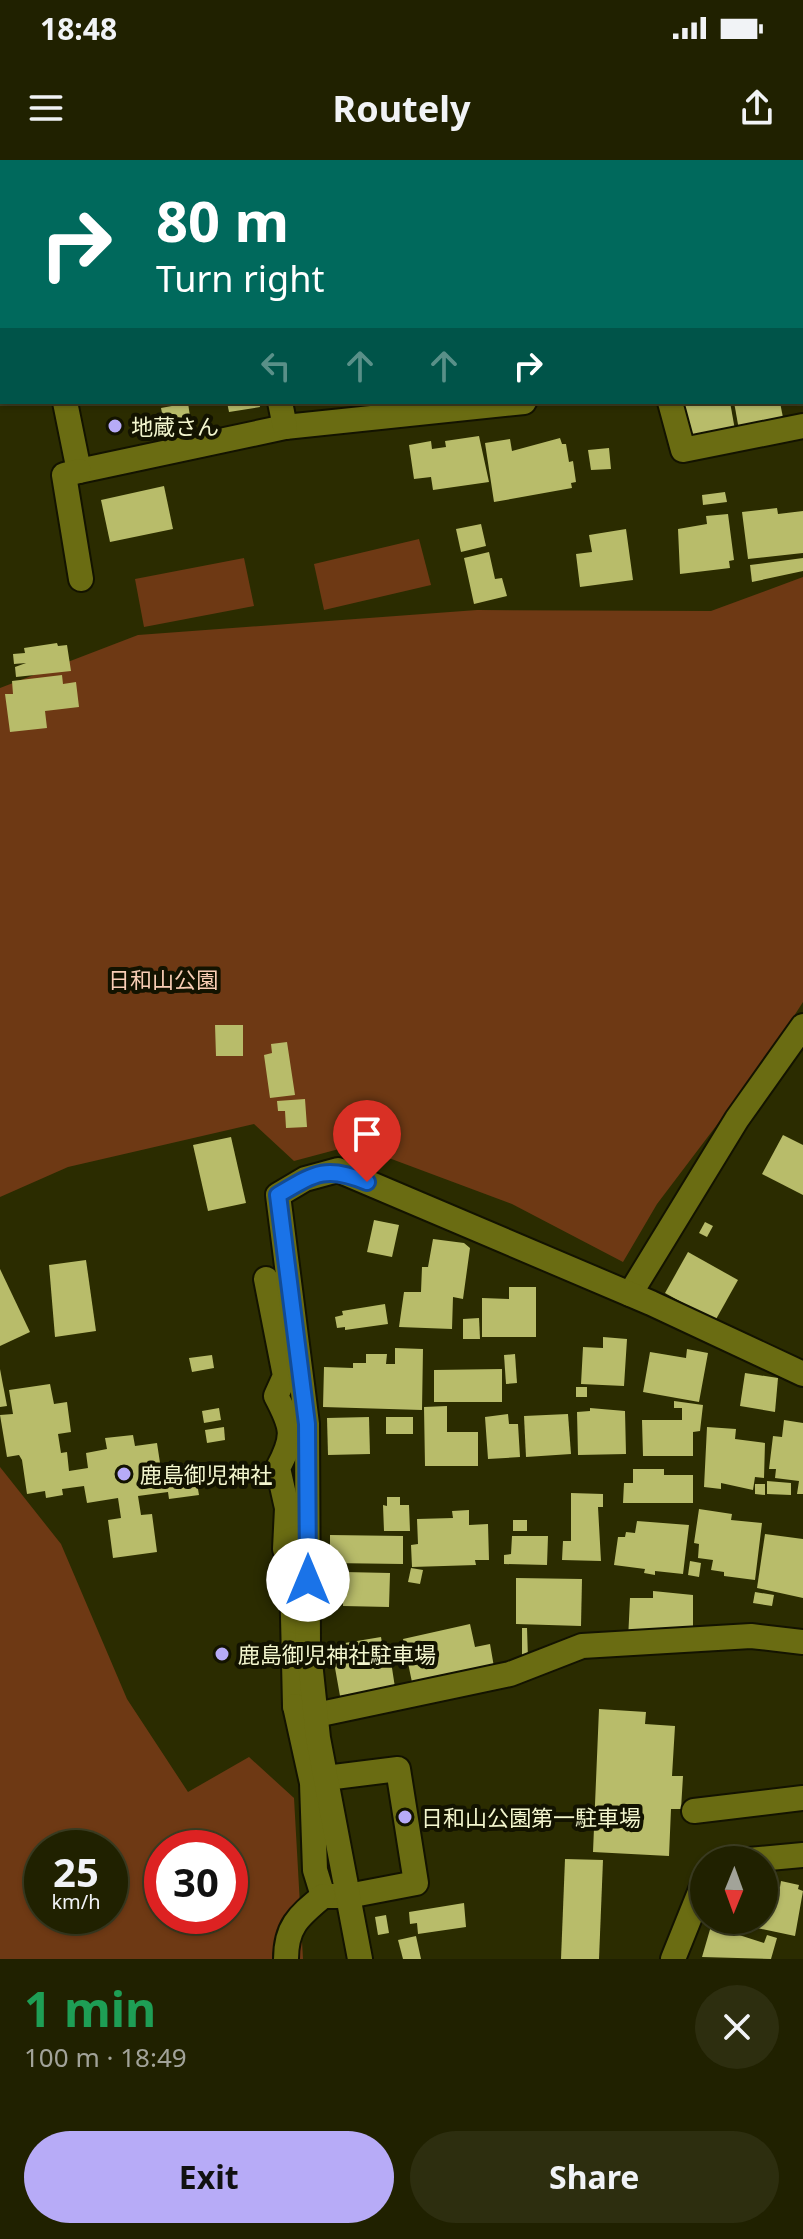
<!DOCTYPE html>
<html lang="en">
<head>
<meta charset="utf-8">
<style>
	:root { --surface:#202100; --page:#2d2e0f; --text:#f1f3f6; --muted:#a2a399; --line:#3d3e22; --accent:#b7abf7 }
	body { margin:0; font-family:"Noto Sans","Noto Sans JP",sans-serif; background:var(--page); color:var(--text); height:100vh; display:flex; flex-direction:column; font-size:30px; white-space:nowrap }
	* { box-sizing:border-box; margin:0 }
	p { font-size:26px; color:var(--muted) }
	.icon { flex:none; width:44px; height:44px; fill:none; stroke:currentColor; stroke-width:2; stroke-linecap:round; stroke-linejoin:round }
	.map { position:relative; height:1799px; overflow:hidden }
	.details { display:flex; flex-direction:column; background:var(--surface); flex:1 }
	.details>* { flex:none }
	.guide { position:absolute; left:0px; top:0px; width:804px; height:244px; box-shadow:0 2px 6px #0004,0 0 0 2px var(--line); background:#00695c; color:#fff; overflow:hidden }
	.needle { width:52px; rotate:181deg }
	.controls { position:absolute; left:690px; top:1686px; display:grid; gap:16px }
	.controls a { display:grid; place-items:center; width:88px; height:88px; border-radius:50%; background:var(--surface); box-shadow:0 2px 6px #0004,0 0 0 2px var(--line); font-size:40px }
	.speed { position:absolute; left:24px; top:1670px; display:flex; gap:16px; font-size:40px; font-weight:700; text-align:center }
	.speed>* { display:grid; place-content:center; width:104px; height:104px; border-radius:50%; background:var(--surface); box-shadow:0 2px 6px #0004,0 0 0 2px var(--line); line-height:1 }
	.speed small { font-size:20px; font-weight:400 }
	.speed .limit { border:12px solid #d22; background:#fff; color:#111 }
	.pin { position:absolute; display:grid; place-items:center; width:68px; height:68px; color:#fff; margin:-82px -34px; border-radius:50% 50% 50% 0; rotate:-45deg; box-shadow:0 0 8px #0007 }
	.pin .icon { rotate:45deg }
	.me { position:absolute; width:88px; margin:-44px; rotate:0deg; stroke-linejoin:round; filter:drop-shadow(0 0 6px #0008) }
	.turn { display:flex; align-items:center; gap:28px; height:168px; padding:0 24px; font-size:36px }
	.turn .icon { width:104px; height:104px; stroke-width:2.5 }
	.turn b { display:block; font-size:56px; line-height:68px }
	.lanes { display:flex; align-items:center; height:76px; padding:0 24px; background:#0003; justify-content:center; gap:40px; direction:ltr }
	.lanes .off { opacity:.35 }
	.round { display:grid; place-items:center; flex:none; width:84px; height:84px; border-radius:42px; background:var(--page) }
	.headline { display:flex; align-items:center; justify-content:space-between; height:136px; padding:0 24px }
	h1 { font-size:48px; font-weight:700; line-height:60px; color:#1e9e55 }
	.cta { display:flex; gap:16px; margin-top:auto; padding:16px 24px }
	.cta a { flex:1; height:92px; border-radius:48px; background:var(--accent); color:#111; font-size:32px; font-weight:700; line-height:92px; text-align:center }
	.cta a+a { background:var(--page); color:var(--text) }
	.status { display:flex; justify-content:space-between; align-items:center; height:56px; padding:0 40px; background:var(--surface); direction:ltr }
	.status svg { height:22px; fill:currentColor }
	header { display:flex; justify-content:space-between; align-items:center; height:104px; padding:0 24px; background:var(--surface); font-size:36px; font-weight:700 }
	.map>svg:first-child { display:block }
</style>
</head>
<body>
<div class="status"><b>18:48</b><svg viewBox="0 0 49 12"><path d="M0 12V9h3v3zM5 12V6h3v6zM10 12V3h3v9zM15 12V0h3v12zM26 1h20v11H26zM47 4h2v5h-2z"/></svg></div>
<header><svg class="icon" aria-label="menu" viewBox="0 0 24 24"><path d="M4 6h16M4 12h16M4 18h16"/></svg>Routely<svg class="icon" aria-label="share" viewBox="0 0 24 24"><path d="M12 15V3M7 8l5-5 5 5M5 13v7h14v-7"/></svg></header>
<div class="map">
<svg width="803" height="1799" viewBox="0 0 803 1799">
	<rect width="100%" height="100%" fill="#2b2c00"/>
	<!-- green -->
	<g fill="#6e3914" fill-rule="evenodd">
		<path d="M419 379 431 425 324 450 314 404Z"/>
		<path d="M244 398 254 446 144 467 135 419Z"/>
		<path d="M803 417V842L763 904 657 1044 623 1102 512 1044 354 985 294 1001 254 964 68 1007 0 1037V528L138 475 477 450 711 451Z"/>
		<path d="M0 1307 61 1384 127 1539 188 1632 249 1597 294 1638 303 1799H0ZM42 1688H110V1756H42ZM162 1688H230V1756H162Z"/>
	</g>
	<!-- building -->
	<g fill="#b8bc6a">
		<path d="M227 242H259L260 247 229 252Z"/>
		<path d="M684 242H730L735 270 690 278Z"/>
		<path d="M734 242H780L784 263 739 270Z"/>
		<path d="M188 243 191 263 165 268 161 248Z"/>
		<path d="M479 276 489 322 433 330 431 317 414 319 409 285 431 281 432 289 446 287 445 281Z"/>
		<path d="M560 278 562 284H566L569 302 573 301 576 322 571 323 572 328 494 342 485 283 510 279 512 291Z"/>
		<path d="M609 288 611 309 591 310 588 290Z"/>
		<path d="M164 326 173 369 110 382 101 340Z"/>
		<path d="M725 332 727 342 703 345 702 335Z"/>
		<path d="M777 348 778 354 803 351V393L748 399 742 352Z"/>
		<path d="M728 354 734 400 729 401 730 408 680 414 678 369 707 364 706 356Z"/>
		<path d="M481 364 486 386 461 392 456 369Z"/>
		<path d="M626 369 633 420 580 427 576 394 592 392 589 375Z"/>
		<path d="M489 392 495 419 502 418 507 436 474 444 464 398Z"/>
		<path d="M803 398V411L752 422 750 405Z"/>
		<path d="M57 483 58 486 67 485 71 511 16 517 15 507 26 503 14 504 13 494 25 493 24 488Z"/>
		<path d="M62 515 63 524 76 522 79 547 45 551 47 568 10 572 5 534H13L12 521Z"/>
		<path d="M215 865H243V896H216Z"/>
		<path d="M287 882 295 935 270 938 264 895 272 893 271 884Z"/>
		<path d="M305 939 307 967 286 968 285 951H278L277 941Z"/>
		<path d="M783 975 803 985V1035L762 1014Z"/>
		<path d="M231 977 246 1043 208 1051 193 985Z"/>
		<path d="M374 1060 399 1065 392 1097 367 1092Z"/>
		<path d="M705 1062 713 1066 707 1077 699 1073Z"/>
		<path d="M433 1079 464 1083 470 1088 463 1139 453 1137 452 1169 399 1167 404 1132H421L422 1107H428Z"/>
		<path d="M688 1092 738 1120 715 1161 665 1133Z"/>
		<path d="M86 1100 96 1171 55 1177 49 1105Z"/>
		<path d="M0 1109 30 1172 0 1186Z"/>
		<path d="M509 1127H536V1177H482V1138L509 1139Z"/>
		<path d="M385 1144 388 1164 345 1170V1167L337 1168 335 1157 343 1155 342 1151Z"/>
		<path d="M479 1158 480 1179H463V1159Z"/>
		<path d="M603 1177 627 1179 624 1226 581 1224 583 1187 603 1188Z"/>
		<path d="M395 1188 423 1189 422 1250 323 1247 324 1207 353 1208V1203H366V1194H387L386 1204H395Z"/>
		<path d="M687 1189 708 1193 699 1242 643 1232 650 1192 686 1198Z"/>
		<path d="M515 1194 517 1223 506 1224 504 1195Z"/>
		<path d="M212 1195 214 1208 192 1212 189 1198Z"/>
		<path d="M0 1209 7 1246 0 1247Z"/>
		<path d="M502 1209V1242H434V1210Z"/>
		<path d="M745 1213 778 1218 775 1252 740 1246Z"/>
		<path d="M50 1224 54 1244 67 1242 71 1272 58 1274 61 1293 67 1292 69 1311 88 1308 86 1293 107 1289 105 1278 133 1275 135 1286 157 1283 162 1316 172 1314 171 1306 186 1304 187 1313 195 1312 199 1335 169 1339 168 1332 138 1336 141 1355 152 1354 157 1392 113 1398 108 1360 121 1358 118 1338 87 1343 84 1326 62 1329 63 1335 46 1338 45 1331 27 1334 22 1300 19 1295 7 1297 0 1255 13 1254 9 1230Z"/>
		<rect x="576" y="1227" width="11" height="10"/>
		<path d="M674 1241 703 1245 700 1271 693 1272V1296H643L642 1260H682V1248H674Z"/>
		<path d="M447 1246V1272H478V1306H425L424 1247Z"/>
		<path d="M219 1248 221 1260 204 1263 202 1251Z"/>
		<path d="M590 1248 625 1251 626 1294 578 1295 577 1252 590 1251Z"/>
		<path d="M508 1254 509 1264H518L520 1297 488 1299 485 1257Z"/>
		<path d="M568 1254 571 1294 526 1297 524 1256Z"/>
		<path d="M369 1257 370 1294 328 1295 327 1258Z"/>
		<rect x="386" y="1257" width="27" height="17"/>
		<path d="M784 1260 803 1263V1334H797L799 1321 775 1318 776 1309H769L773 1276 782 1277Z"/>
		<path d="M224 1267 225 1280 207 1283 205 1270Z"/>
		<path d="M707 1267 736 1269 735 1279 765 1283 764 1318 755 1317 753 1330 721 1323V1329L704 1327Z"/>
		<path d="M633 1309H664V1315H693V1343H623L624 1323H633Z"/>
		<path d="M767 1321 791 1323V1335L767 1334Z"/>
		<path d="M755 1324H765V1335L755 1334Z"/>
		<path d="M571 1333 603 1334V1347H598L601 1401 562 1400 563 1381H571Z"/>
		<path d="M387 1337H400V1345H409L410 1371H384L383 1345 387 1346Z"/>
		<path d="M699 1349 732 1354 731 1360 762 1363 755 1420 724 1416V1412L711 1410 713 1400 698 1398 699 1384 694 1383Z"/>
		<path d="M469 1350V1365L488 1364 489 1400H475L476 1405 412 1407 411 1385 418 1384 417 1359 453 1358 452 1351Z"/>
		<rect x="513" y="1360" width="14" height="11"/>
		<path d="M637 1361 689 1365 683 1414 655 1411V1415L644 1413 645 1409 614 1405 618 1377H625L626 1372 635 1373Z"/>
		<path d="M765 1374 803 1379V1438L757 1428Z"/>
		<path d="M330 1375 403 1376V1404L330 1403Z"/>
		<path d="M512 1376H548L547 1405 504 1404V1395L511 1394Z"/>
		<path d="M690 1401 701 1403 699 1417 688 1415Z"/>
		<path d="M411 1408 423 1410 420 1424 408 1422Z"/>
		<path d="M344 1412 390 1413 389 1447 343 1446Z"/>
		<path d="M516 1418 582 1419 581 1466 516 1464Z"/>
		<path d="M653 1431 693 1435V1472L628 1480 630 1438H653Z"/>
		<path d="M755 1432 774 1435 772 1446 753 1443Z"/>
		<path d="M470 1464 475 1487 490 1484 494 1507 413 1527 403 1479Z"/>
		<path d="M522 1468H527L528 1499H522Z"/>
		<path d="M381 1477 382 1483 388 1482 396 1534 391 1528 340 1536 332 1491 347 1488 345 1483Z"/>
		<path d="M599 1549 646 1552 645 1564 675 1566 672 1616H683L681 1649H671L669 1696 593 1692Z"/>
		<path d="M565 1699 603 1700 599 1799H561Z"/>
		<path d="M764 1714 778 1717 776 1726 780 1727 781 1721 799 1725 798 1729 803 1731 795 1776 733 1763 734 1760H764Z"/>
		<path d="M464 1743 466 1767 418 1774 417 1763 410 1764 409 1752Z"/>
		<path d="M386 1755 389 1773 378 1775 375 1757Z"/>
		<path d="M711 1766 764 1783 767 1775 777 1778 771 1799 702 1797Z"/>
		<path d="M416 1776 421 1799H403L398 1780Z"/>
	</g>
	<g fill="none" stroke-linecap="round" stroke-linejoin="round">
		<!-- minor casing -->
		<g stroke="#131300" stroke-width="28">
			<g id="minor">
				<path d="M231 0 232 2"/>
				<path d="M631 0V2"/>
				<path d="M39 2 47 0"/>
				<path d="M0 13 2 12"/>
				<path d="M802 92H803"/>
				<path d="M65 242 79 311 285 267 524 242"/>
				<path d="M280 242 285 267"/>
				<path d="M670 242 683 290 803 266"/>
				<path d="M79 311 64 315 81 419"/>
				<path d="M266 1119 285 1216 276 1236C293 1268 295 1276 278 1308L287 1348 285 1389 292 1412 295 1546 316 1555 510 1514 582 1486 751 1476 803 1482"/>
				<path d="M630 1134 737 959 803 866"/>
				<path d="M295 1546 312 1623 315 1710 323 1736H348L416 1723 398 1609 326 1618"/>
				<path d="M694 1651 803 1638"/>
				<path d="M749 1700 803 1695"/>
				<path d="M286 1799C286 1766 299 1756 323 1736"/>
				<path d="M360 1799 318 1578 308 1483 307 1264 278 1035 305 1019 338 1010 651 1143 803 1214"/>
				<path d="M673 1799 704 1722"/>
			</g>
		</g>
		<!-- minor -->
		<use href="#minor" stroke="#6a6c12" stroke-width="24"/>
	</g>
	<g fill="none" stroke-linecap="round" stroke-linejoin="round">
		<!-- route casing -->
		<g stroke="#114b97" stroke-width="20">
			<path id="route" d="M308 1420 307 1264 278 1035C315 1013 326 1005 367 1022"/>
		</g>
		<!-- route -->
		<use href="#route" stroke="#1a73e8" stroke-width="14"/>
	</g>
	<!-- markers -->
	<g fill="#b7abf7" stroke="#131300" stroke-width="3">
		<circle cx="115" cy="266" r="8"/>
		<circle cx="124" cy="1314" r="8"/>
		<circle cx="222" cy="1494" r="8"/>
		<circle cx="405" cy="1657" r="8"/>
	</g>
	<g text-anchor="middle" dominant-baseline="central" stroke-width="8" stroke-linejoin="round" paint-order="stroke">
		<!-- poi labels -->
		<g font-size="22" fill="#f3f6ce" stroke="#131300" text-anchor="start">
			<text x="131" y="266">地蔵さん</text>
			<text x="140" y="1314">鹿島御児神社</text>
			<text x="238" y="1494">鹿島御児神社駐車場</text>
			<text x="421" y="1657">日和山公園第一駐車場</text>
		</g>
		<!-- park labels -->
		<g font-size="22" fill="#f9ceb5" stroke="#131300">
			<text x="163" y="819">日和山公園</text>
		</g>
	</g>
</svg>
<div class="controls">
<a><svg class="needle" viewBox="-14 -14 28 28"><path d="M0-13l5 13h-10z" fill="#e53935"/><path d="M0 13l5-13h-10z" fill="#a2a399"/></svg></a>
</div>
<div class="speed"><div>25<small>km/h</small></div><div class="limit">30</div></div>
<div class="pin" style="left:367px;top:1022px;background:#d93025"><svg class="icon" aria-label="arrive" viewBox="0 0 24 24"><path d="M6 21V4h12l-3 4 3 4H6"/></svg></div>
<svg class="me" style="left:308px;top:1420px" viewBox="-20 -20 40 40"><circle r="19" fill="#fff"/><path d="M0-13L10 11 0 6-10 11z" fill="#1a73e8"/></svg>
<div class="guide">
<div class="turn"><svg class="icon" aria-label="right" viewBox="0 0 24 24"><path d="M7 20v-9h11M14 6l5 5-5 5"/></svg><div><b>80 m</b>Turn right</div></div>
<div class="lanes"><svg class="icon off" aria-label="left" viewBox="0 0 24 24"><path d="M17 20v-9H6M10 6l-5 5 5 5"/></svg><svg class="icon off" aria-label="ahead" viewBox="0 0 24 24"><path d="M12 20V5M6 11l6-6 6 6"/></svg><svg class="icon off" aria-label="ahead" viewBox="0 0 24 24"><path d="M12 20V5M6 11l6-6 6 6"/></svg><svg class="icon" aria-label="right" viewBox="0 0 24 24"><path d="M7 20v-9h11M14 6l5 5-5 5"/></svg></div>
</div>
</div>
<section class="details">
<div class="headline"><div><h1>1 min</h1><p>100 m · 18:49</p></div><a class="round"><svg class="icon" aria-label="close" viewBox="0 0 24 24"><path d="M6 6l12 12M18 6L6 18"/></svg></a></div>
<div class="cta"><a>Exit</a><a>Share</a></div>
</section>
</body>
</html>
